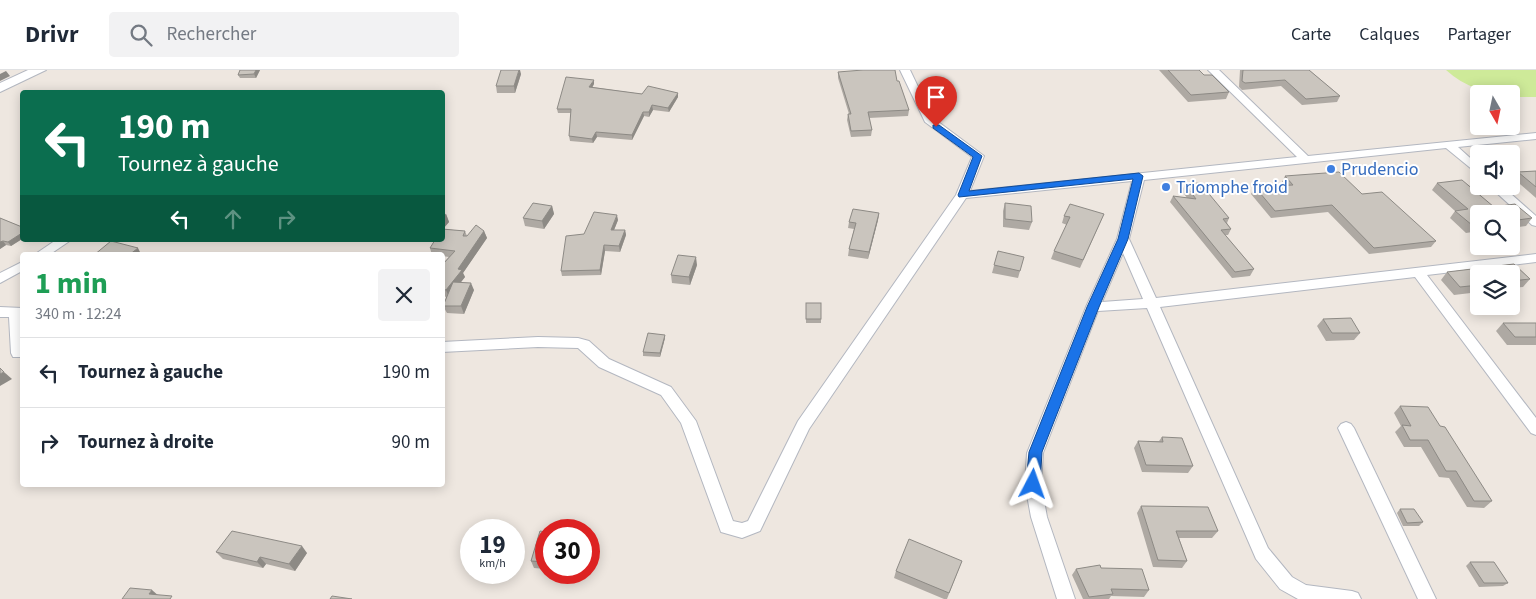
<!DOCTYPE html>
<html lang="fr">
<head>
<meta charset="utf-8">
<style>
	:root { --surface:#fff; --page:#f2f2f3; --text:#1f2937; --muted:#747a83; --line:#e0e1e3 }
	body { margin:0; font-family:"Source Sans 3",sans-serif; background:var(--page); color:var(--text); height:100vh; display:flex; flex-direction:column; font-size:19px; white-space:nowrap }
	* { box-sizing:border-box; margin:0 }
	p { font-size:16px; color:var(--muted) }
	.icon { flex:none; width:28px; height:28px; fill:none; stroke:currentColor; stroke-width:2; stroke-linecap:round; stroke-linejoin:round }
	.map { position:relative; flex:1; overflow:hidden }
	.drawer { position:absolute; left:20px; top:182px; width:425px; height:235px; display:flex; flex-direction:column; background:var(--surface); border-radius:5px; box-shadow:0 2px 12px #0003 }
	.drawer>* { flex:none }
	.guide { position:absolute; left:20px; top:20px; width:425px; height:152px; border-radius:5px; box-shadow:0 2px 12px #0003; background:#0b6e4f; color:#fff; overflow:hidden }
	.needle { width:32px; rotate:171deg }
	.tools { position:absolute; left:1470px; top:15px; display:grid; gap:10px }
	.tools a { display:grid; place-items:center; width:50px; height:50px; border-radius:5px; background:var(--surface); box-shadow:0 2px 12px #0003; font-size:25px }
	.speed { position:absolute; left:460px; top:449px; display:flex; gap:10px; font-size:25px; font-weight:700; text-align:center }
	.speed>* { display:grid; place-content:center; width:65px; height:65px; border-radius:50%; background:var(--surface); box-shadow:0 2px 12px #0003; line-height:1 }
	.speed small { font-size:12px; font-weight:400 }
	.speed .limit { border:8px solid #d22; background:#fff; color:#111 }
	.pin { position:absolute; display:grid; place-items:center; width:42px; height:42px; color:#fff; margin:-51px -21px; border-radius:50% 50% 50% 0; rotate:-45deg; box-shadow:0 0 5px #0007 }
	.pin .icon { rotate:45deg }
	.me { position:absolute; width:55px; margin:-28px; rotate:4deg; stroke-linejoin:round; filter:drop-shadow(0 0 4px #0008) }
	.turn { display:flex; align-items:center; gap:18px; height:105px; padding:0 15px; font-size:22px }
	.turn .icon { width:65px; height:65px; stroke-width:2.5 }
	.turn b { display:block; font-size:35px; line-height:42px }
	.lanes { display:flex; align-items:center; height:48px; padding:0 15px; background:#0003; justify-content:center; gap:25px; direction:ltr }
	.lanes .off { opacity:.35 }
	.round { display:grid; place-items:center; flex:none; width:52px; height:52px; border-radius:5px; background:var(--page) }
	.summary { display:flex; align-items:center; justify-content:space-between; height:85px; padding:0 15px }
	h1 { font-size:30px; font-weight:700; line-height:38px; color:#1e9e55 }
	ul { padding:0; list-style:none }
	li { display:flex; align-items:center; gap:15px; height:70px; padding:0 15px; border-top:1px solid var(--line) }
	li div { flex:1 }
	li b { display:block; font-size:19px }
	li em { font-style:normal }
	header { display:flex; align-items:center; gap:30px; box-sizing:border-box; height:70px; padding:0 25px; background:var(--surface); border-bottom:1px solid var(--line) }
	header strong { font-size:24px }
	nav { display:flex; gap:28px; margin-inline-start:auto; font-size:18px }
	.search { width:350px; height:45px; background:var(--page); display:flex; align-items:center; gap:12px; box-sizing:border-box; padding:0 18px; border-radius:5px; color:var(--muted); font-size:19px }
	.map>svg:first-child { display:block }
</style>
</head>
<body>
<header>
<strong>Drivr</strong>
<div class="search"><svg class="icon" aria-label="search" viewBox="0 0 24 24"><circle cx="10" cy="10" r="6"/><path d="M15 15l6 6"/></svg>Rechercher</div>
<nav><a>Carte</a><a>Calques</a><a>Partager</a></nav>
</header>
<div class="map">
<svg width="1536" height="529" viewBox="0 0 1536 529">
	<rect width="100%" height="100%" fill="#eee7e0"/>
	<!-- pitch -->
	<path fill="#ceea99" d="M1446 0H1536V27H1511V24C1486 24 1465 17 1446 0Z"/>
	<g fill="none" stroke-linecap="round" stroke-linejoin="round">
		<!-- street casing -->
		<g stroke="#b3b7c0" stroke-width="2">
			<g id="street">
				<path d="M900 0H910L933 48 984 86 970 121 1297 87 1208 0H1219L1308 86 1536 63V69L1458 77 1479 96V105L1446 78 1144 110 1129 169 1156 228 1536 184V192L1427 205 1536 348V365L1531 363 1415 207 1160 237 1268 478 1292 507 1306 515 1352 521 1358 523 1361 529H1298L1280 519 1256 489 1147 238 1098 241 1043 383 1041 414 1047 447 1075 529H1057L1031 447 1025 414 1027 383 1086 237 1117 169 1132 111 966 128 809 359 760 461 742 468 721 462 681 353 661 325 599 297 578 278 538 277 442 282V272L538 267 578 268 589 271 609 289 671 317 696 351 733 451 742 453 748 451 798 351 956 125 972 87 925 52ZM1123 183 1143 229 1102 232Z"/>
				<path d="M1489 116H1502L1536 146V156L1532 155Z"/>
				<path d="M56 170H71L49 185H34Z"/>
				<path d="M22 192V201L0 213V203Z"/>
				<path d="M0 237 22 238V287H13L11 283 9 247H0Z"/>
				<path d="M1346 352 1351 354 1354 358 1436 529H1418L1338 358 1341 354Z"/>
			</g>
		</g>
		<!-- secondary casing -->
		<g stroke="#b3b7c0" stroke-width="2">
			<path id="secondary" d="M28 0H46L0 22V13Z"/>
		</g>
		<!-- street -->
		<use href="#street" fill="#fff" fill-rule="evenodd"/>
		<!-- secondary -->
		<use href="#secondary" fill="#fff" fill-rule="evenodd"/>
	</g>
	<!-- wall -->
	<g fill="#aea9a3">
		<path d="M239 0H260L256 8H240L238 5 240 0Z"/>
		<path d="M1159 0H1199L1204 5 1229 22 1226 29 1188 32Z"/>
		<path d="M1240 0H1309L1340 26 1337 32 1302 35 1281 16 1242 20 1239 17Z"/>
		<path d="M838 2 897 11 909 40 908 46 869 48 872 60 871 66 851 67 847 50 848 44H849L838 8Z"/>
		<path d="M521 4 515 23H497L496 16Z"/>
		<path d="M594 14 592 17 642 24 678 27 669 42 653 40 649 47 644 46 632 70 597 67 593 73 570 71 569 66 571 43H558L557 39Z"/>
		<path d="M1536 101V128L1513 108 1518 102Z"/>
		<path d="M1285 106 1362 124 1436 171 1431 177 1369 184 1328 142 1271 148 1251 124 1255 117 1284 115 1282 112Z"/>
		<path d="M1437 113 1494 137 1532 148 1526 156 1511 158V144H1479V161L1466 163 1450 148 1455 141 1432 120Z"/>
		<path d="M1185 114 1229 148 1227 153 1231 159 1228 165H1225L1254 199 1250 206 1232 208 1170 132 1173 126 1187 128 1182 121Z"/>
		<path d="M1005 133 1032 152 1029 160 1003 157V141Z"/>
		<path d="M552 136 554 144 544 159 525 156 523 148Z"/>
		<path d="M442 143 446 144 449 152 443 159 465 161 467 166 484 161 487 168 463 203 465 207 461 212 474 220 464 244 447 243 443 236 447 227 442 226V195L449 187 442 186V185H432L430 178 442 170Z"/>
		<path d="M879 143 878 150 868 189 848 186 849 179 854 159 848 158 849 152Z"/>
		<path d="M1104 144 1080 198 1051 189 1054 181 1067 155 1062 153 1064 146Z"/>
		<path d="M0 148 22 157V169L11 176 6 175 0 179Z"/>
		<path d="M618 150 614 160H625L626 165 620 182 605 181 601 205 562 206 561 201 584 164Z"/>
		<path d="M998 181 1020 201 1018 208 992 203Z"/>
		<path d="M1514 194 1530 209 1523 217 1511 218V204H1479V222L1454 225 1441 210 1447 202Z"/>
		<path d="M697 195 690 215 672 213 671 205Z"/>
		<path d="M806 233 821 249V253H806Z"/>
		<path d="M1323 249 1360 263 1354 270 1326 271 1317 256Z"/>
		<path d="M1503 253H1536V275H1507L1496 261Z"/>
		<path d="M665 268 660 287 643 286V282Z"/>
		<path d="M1400 336 1440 356 1492 431 1484 438 1467 437 1449 408 1439 407 1421 377H1404L1395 362 1401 356 1394 343Z"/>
		<path d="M1162 367 1193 396 1188 403 1142 402 1134 378 1138 371H1159Z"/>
		<path d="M1141 436 1218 461 1212 468H1179L1187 491 1182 498 1153 497 1137 443Z"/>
		<path d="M1400 439 1423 452 1419 456H1403L1397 443Z"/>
		<path d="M546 462V499L534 498 531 491Z"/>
		<path d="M216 482 307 483 295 501 266 494 263 498 223 489Z"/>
		<path d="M962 491 947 529H944L894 508 896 501Z"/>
		<path d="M1470 492 1508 513 1503 516 1479 517 1466 496Z"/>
		<path d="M1101 498 1149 520 1144 527 1111 526 1109 529H1083L1072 505 1076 499Z"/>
	</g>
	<!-- shaded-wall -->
	<g fill="#8d8a85">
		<path d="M256 0H260L256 8 254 4Z"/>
		<path d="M519 0H520L521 4 515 23 514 16Z"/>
		<path d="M6 1 10 6 0 11V4Z"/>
		<path d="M594 10V14L590 22 589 17Z"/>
		<path d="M678 23V27L669 42 668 38Z"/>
		<path d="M652 35 653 40 649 47V42Z"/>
		<path d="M643 42 644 46 632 70V65Z"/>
		<path d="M596 62 597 67 593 73 592 69Z"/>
		<path d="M552 136 554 144 544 159 542 151Z"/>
		<path d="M879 143 878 150 868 189 869 182Z"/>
		<path d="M446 144 449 152 442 160V148Z"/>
		<path d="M617 145 618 150 612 165 611 160Z"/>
		<path d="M625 160 626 165 620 182 619 176Z"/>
		<path d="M484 161 487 168 463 203 465 207 449 227 446 220 458 199Z"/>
		<path d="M22 163V169L11 176 8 172Z"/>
		<path d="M3 171 6 175 0 179V172Z"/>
		<path d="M604 175 605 181 601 205 600 200Z"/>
		<path d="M138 178 140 182 137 185H129Z"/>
		<path d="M696 187 697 195 690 215 689 207Z"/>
		<path d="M471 213 474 220 464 244 461 236Z"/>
		<path d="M665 265V268L660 287V283Z"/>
		<path d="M4 302 12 309 0 316V304Z"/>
		<path d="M302 476 307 483 295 501 289 494Z"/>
		<path d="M260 487 266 494 263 498 257 492Z"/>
		<path d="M152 520 160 527 149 524Z"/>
	</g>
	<!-- building -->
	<g fill="#cac5be" stroke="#8d8a85">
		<path d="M240 0H256L254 4 238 5Z"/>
		<path d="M501 0H519L514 16H496Z"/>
		<path d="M863 0H895L897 11H899L909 40 868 42 872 60 851 61 848 44H851L838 2Z"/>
		<path d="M1168 0H1199L1204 5H1212L1229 22 1191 25Z"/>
		<path d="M1243 0H1309L1340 26 1306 29 1285 10 1245 13 1242 11Z"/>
		<path d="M566 7 594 10 589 17 642 24 648 16 678 23 668 38 652 35 649 42H643L632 65 596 62 592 69 569 66 571 39H557Z"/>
		<path d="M1536 101V117L1518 102Z"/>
		<path d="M1339 102 1362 124 1382 122 1436 171 1374 178 1332 135 1275 141 1255 117 1293 115 1285 106Z"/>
		<path d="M1462 110 1494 137 1515 134 1532 148 1511 151V144H1479V154L1472 155 1455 141 1468 139 1437 113Z"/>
		<path d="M1200 113 1229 148 1223 149 1231 159 1221 160 1254 199 1235 202 1173 126 1196 129 1185 114Z"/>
		<path d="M533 133 552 136 542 151 523 148Z"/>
		<path d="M1005 133 1031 136 1032 152 1005 149Z"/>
		<path d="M1070 134 1104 144 1083 190 1054 181 1070 147 1064 146Z"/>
		<path d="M853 139 879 143 869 182 849 179 856 153 849 152Z"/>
		<path d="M594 142 617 145 611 160H625L619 176 604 175 600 200 561 201 566 166 584 164Z"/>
		<path d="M0 148 22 157V163L8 172 3 171 0 172Z"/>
		<path d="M476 155 484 161 458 199 462 200 446 220 442 219V195L455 181 430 178 435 170H442V159L465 161 463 166H467Z"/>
		<path d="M111 171 138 178 129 185H94Z"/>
		<path d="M998 181 1024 187 1020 201 994 195Z"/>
		<path d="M678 185 696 187 689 207 671 205Z"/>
		<path d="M1514 194 1530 209 1511 211V204H1479V215L1460 217 1447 202Z"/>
		<path d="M453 212 471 213 461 236H443Z"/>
		<rect x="806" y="233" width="15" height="16"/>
		<path d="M1351 248 1360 263H1332L1323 249Z"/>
		<path d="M1503 253H1536V267H1515Z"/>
		<path d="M648 263 665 265 660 283 643 282Z"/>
		<path d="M0 298 4 302 0 304Z"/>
		<path d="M1400 336 1428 337 1440 356 1445 357 1492 431H1474L1456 401H1446L1428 370H1410L1402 355 1411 356Z"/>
		<path d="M1162 367 1182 368 1193 396 1146 395 1138 371 1163 372Z"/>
		<path d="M1141 436 1208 437 1218 461H1176L1187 491 1158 490Z"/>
		<path d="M1400 439H1414L1423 452 1407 453Z"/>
		<path d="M232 461 302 476 289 494 260 487 257 492 216 482Z"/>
		<path d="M540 461 546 462V492L531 491Z"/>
		<path d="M909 469 962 491 949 523 896 501Z"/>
		<path d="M1470 492H1494L1508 513H1484Z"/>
		<path d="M1100 495 1101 498 1142 499 1149 520 1111 519 1113 524 1089 527 1076 499Z"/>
		<path d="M130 518 152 520 149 524 172 526 170 529H122Z"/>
		<path d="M332 526 352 529H330Z"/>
	</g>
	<!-- route -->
	<path fill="#1a73e8" stroke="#114b97" d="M933 55H939L982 86 969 121 1139 103 1143 106 1128 169 1099 237 1042 382 1040 414 1038 418H1028L1026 414 1029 382 1087 237 1118 169 1133 109 959 127 958 125 973 87 933 58Z"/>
	<!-- markers -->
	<g fill="#3f7fe0" stroke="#fff" stroke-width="2">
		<circle cx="1331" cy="99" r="5"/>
		<circle cx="1166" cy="117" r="5"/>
	</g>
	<g text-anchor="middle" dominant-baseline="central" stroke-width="4" stroke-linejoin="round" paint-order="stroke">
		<!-- shop labels -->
		<g font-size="18" fill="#366cbe" stroke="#fff" text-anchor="start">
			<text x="1341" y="99">Prudencio</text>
			<text x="1176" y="117">Triomphe froid</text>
		</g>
	</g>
</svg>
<div class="tools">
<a><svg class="needle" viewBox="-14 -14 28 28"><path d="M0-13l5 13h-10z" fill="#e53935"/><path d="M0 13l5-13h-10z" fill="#747a83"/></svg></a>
<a><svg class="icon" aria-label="sound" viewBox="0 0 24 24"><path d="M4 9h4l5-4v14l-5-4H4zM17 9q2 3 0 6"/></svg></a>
<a><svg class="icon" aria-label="search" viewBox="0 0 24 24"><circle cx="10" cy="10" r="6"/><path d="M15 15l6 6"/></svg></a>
<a><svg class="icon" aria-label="layers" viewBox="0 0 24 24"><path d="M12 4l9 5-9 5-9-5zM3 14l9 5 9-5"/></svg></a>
</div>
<div class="speed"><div>19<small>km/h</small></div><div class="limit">30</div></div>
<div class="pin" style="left:936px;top:57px;background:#d93025"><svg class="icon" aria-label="arrive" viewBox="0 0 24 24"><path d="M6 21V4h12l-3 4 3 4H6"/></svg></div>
<svg class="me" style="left:1033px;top:414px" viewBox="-20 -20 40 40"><path d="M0-17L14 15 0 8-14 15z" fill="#1a73e8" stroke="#fff" stroke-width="4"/></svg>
<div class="guide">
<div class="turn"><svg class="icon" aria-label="left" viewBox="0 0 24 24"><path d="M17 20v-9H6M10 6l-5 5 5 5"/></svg><div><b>190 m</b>Tournez à gauche</div></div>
<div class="lanes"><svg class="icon" aria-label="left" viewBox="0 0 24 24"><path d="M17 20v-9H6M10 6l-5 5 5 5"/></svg><svg class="icon off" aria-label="ahead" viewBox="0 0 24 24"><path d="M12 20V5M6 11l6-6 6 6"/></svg><svg class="icon off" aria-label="right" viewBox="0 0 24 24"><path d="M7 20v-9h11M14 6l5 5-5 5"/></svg></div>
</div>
<section class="drawer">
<div class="summary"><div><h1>1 min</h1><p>340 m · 12:24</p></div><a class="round"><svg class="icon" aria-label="close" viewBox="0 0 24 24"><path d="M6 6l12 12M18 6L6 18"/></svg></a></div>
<ul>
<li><svg class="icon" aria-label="left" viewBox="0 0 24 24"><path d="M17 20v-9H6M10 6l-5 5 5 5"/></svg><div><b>Tournez à gauche</b></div><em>190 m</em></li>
<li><svg class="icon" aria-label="right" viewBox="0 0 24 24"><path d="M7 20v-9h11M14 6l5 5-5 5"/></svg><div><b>Tournez à droite</b></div><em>90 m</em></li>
</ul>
</section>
</div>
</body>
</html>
